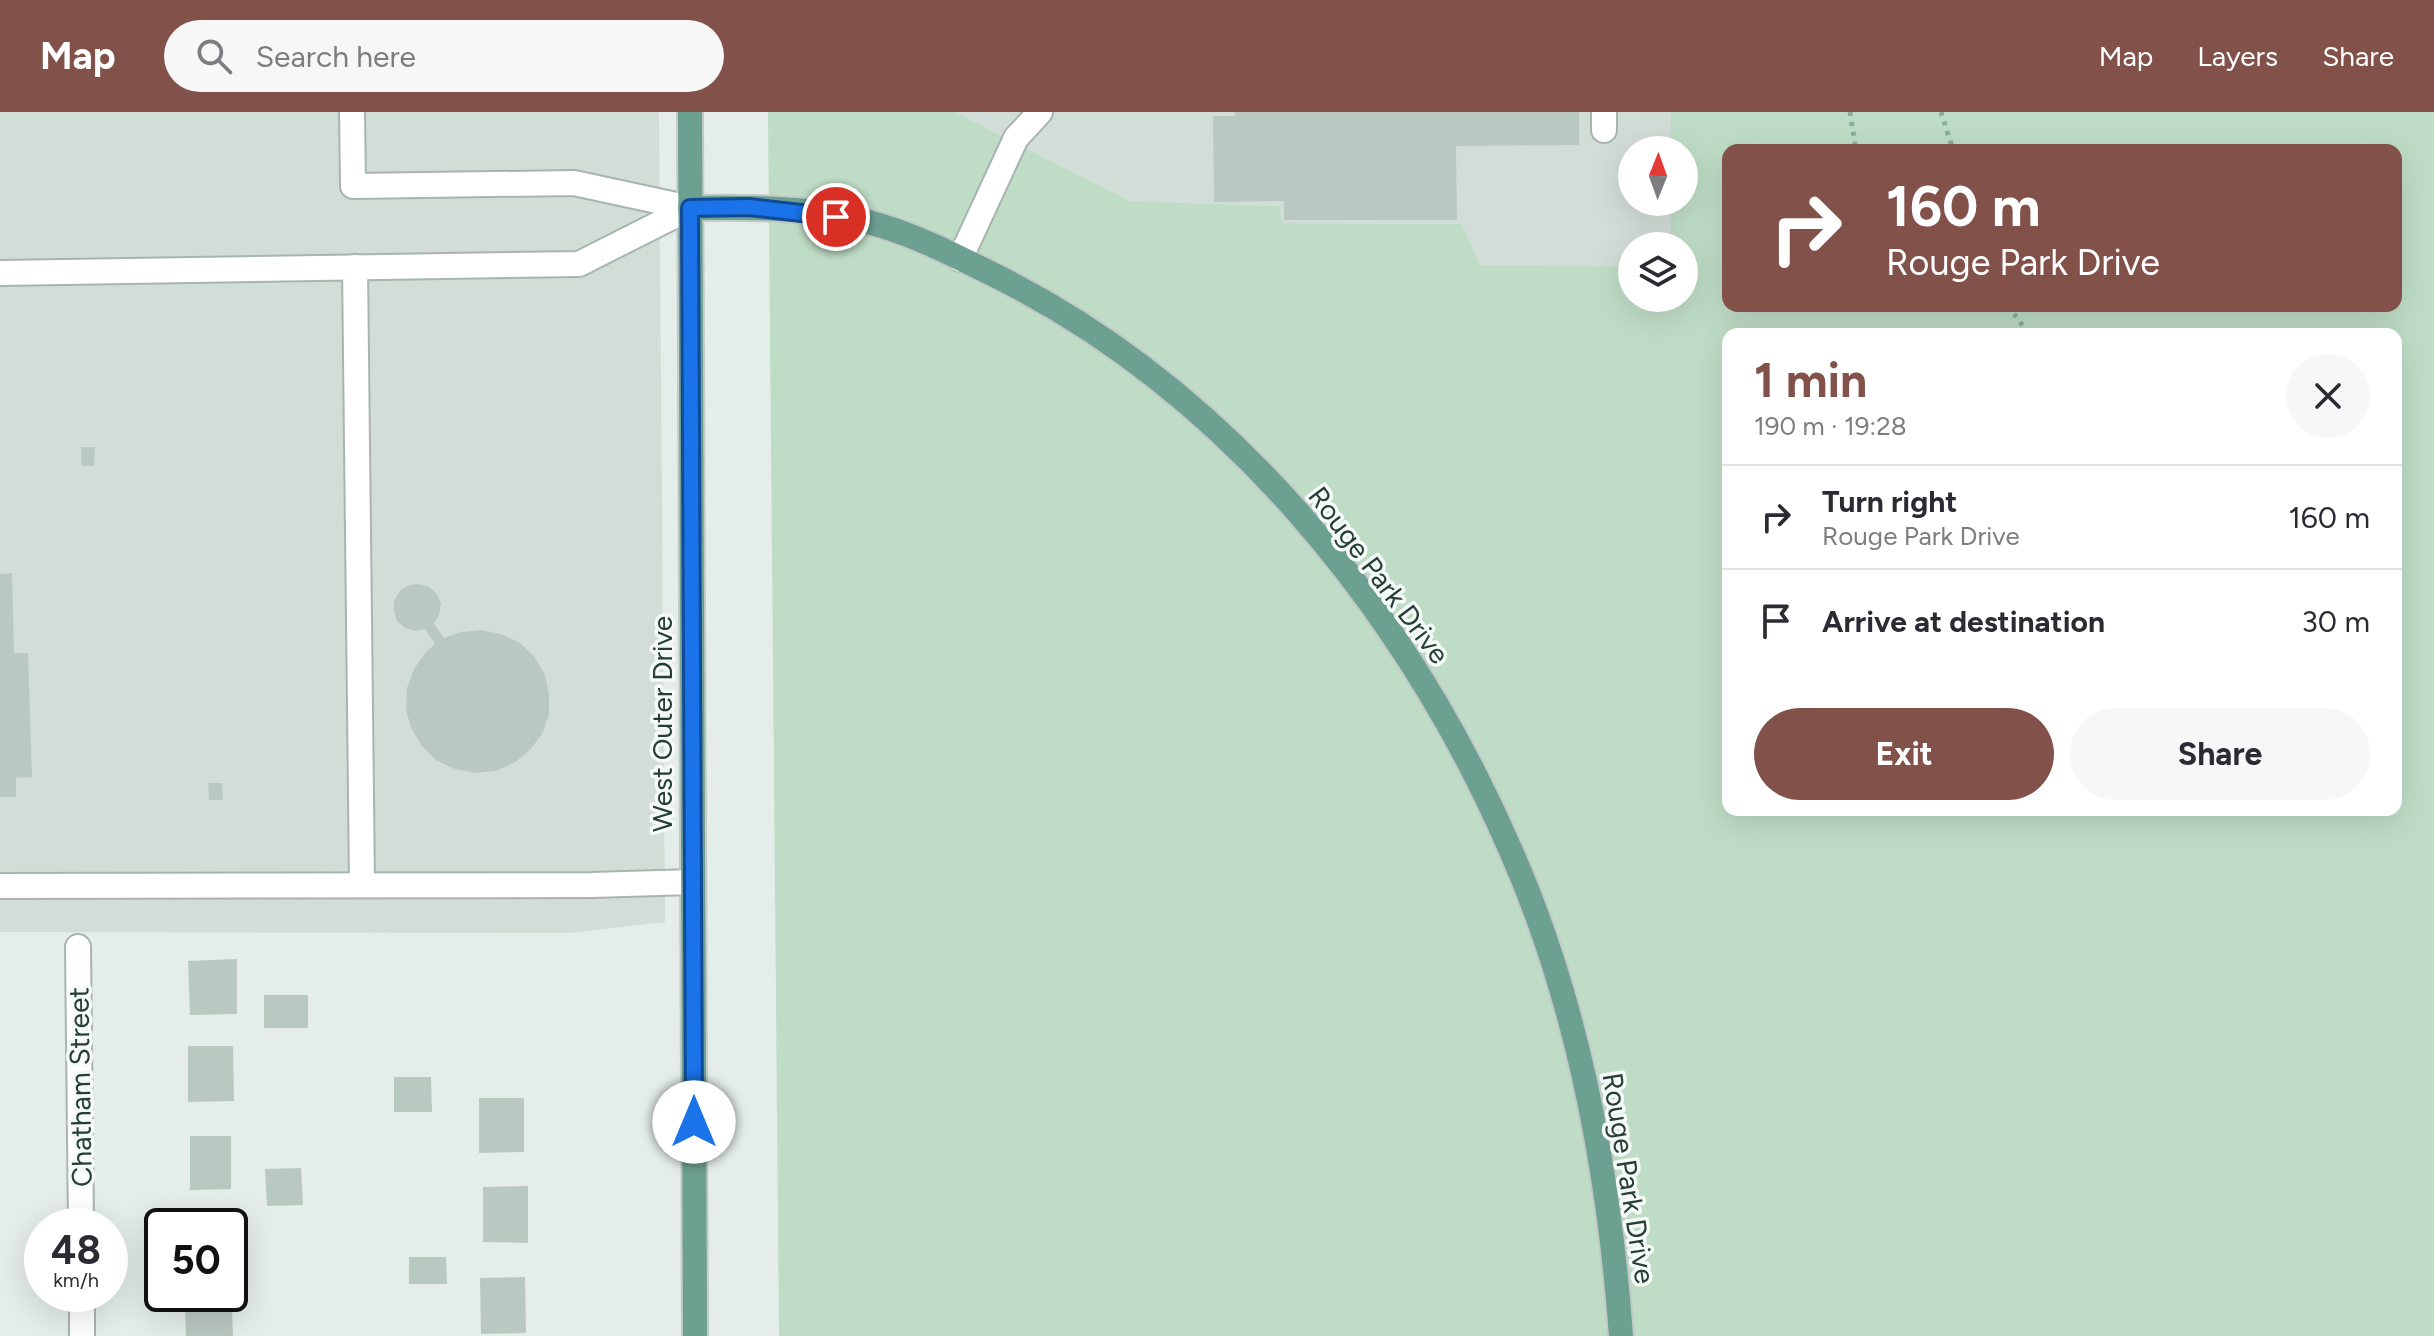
<!DOCTYPE html>
<html lang="en">
<head>
<meta charset="utf-8">
<style>
	:root { --surface:#fff; --page:#f7f7f7; --text:#2b2b33; --muted:#7c7c81; --line:#e1e1e2; --accent:#81514a }
	body { margin:0; font-family:Figtree,sans-serif; background:var(--page); color:var(--text); height:100vh; display:flex; flex-direction:column; font-size:30px; white-space:nowrap }
	* { box-sizing:border-box; margin:0 }
	p { font-size:26px; color:var(--muted) }
	.icon { flex:none; width:44px; height:44px; fill:none; stroke:currentColor; stroke-width:2; stroke-linecap:round; stroke-linejoin:round }
	.map { position:relative; flex:1; overflow:hidden }
	.details { position:absolute; left:1722px; top:216px; width:680px; height:488px; display:flex; flex-direction:column; background:var(--surface); border-radius:16px; box-shadow:0 8px 32px #0002 }
	.details>* { flex:none }
	.hud { position:absolute; left:1722px; top:32px; width:680px; height:168px; border-radius:16px; box-shadow:0 8px 32px #0002; background:#81514a; color:#fff; overflow:hidden }
	.needle { width:52px; rotate:1deg }
	.fabs { position:absolute; left:1618px; top:24px; display:grid; gap:16px }
	.fabs a { display:grid; place-items:center; width:80px; height:80px; border-radius:50%; background:var(--surface); box-shadow:0 8px 32px #0002; font-size:40px }
	.speed { position:absolute; left:24px; top:1096px; display:flex; gap:16px; font-size:40px; font-weight:700; text-align:center }
	.speed>* { display:grid; place-content:center; width:104px; height:104px; border-radius:50%; background:var(--surface); box-shadow:0 8px 32px #0002; line-height:1 }
	.speed small { font-size:20px; font-weight:400 }
	.speed .limit { border:4px solid #111; border-radius:12px; background:#fff; color:#111 }
	.pin { position:absolute; display:grid; place-items:center; width:68px; height:68px; color:#fff; margin:-34px; border:4px solid #fff; border-radius:50%; box-shadow:0 2px 8px #0007 }
	.me { position:absolute; width:88px; margin:-44px; rotate:0deg; stroke-linejoin:round; filter:drop-shadow(0 0 6px #0008) }
	.turn { display:flex; align-items:center; gap:28px; height:168px; padding:0 32px; font-size:36px }
	.turn .icon { width:104px; height:104px; stroke-width:2.5 }
	.turn b { display:block; font-size:56px; line-height:68px }
	.round { display:grid; place-items:center; flex:none; width:84px; height:84px; border-radius:42px; background:var(--page) }
	.overview { display:flex; align-items:center; justify-content:space-between; height:136px; padding:0 32px }
	h1 { font-size:48px; font-weight:700; line-height:60px; color:var(--accent) }
	.action { display:flex; gap:16px; margin-top:auto; padding:16px 32px }
	.action a { flex:1; height:92px; border-radius:48px; background:var(--accent); color:#fff; font-size:32px; font-weight:700; line-height:92px; text-align:center }
	.action a+a { background:var(--page); color:var(--text) }
	ul { padding:0; list-style:none }
	li { display:flex; align-items:center; gap:24px; height:104px; padding:0 32px; border-top:2px solid var(--line) }
	li div { flex:1 }
	li b { display:block; font-size:30px }
	li em { font-style:normal }
	header { display:flex; align-items:center; gap:48px; box-sizing:border-box; height:112px; padding:0 40px; background:var(--accent); color:#fff }
	header strong { font-size:38px }
	nav { display:flex; gap:44px; margin-inline-start:auto; font-size:28px }
	.search { width:560px; height:72px; background:var(--page); display:flex; align-items:center; gap:20px; box-sizing:border-box; padding:0 28px; border-radius:44px; color:var(--muted); font-size:30px }
	.map>svg:first-child { display:block }
</style>
</head>
<body>
<header>
<strong>Map</strong>
<div class="search"><svg class="icon" aria-label="search" viewBox="0 0 24 24"><circle cx="10" cy="10" r="6"/><path d="M15 15l6 6"/></svg>Search here</div>
<nav><a>Map</a><a>Layers</a><a>Share</a></nav>
</header>
<div class="map">
<svg width="2434" height="1224" viewBox="0 0 2434 1224">
	<rect width="100%" height="100%" fill="#e4ede9"/>
	<!-- built -->
	<g fill="#d3ddd8">
		<path d="M0 0H659L665 810 569 821 0 820Z"/>
		<path d="M955 0H1671V38H1632V90H1671V134H1632V154L1480 153 1461 112 1281 111 1279 94 1130 89Z"/>
	</g>
	<!-- green -->
	<path fill="#bfddc6" fill-rule="evenodd" d="M768 0H955L1130 89 1279 94 1282 111 1462 112 1480 153 1632 154V186H1684V134H1671V90H1684V38H1671V0H2434V1224H779ZM1728 38H2396V194H1728ZM1728 222H2396V698H1728Z"/>
	<!-- building -->
	<g fill="#bac8c2">
		<path d="M1235 0H1579V33L1456 34 1457 108H1284V89L1214 90 1213 4H1235Z"/>
		<path d="M81 335H95L94 354H81Z"/>
		<path d="M12 461 14 541H28L32 665 16 666V685H0V462Z"/>
		<path d="M419 472 429 475 437 482 441 492 439 503 434 512 444 526 461 520 481 518 501 522 520 531 534 544 545 563 549 582V603L542 622 530 638 514 651 495 659 475 661 455 657 436 648 422 634 411 616 406 597 407 576 414 557 426 540 435 532 425 517 415 519 405 516 397 509 394 499V488L400 479 409 473Z"/>
		<path d="M208 671H222L223 688H209Z"/>
		<path d="M237 847V902L190 903 188 849Z"/>
		<rect x="264" y="883" width="44" height="33"/>
		<path d="M188 934H233L234 989 188 990Z"/>
		<path d="M394 965H431L432 1000H394Z"/>
		<path d="M479 986H524V1040L479 1041Z"/>
		<path d="M190 1024H231V1077L190 1078Z"/>
		<path d="M301 1056 303 1093 267 1094 265 1057Z"/>
		<path d="M528 1074V1131L483 1130V1075Z"/>
		<path d="M409 1145H446L447 1172H409Z"/>
		<path d="M525 1165 526 1221 481 1222 480 1166Z"/>
		<path d="M232 1196 233 1224H186L185 1197Z"/>
	</g>
	<g fill="none" stroke-linecap="round" stroke-linejoin="round">
		<!-- minor casing -->
		<g stroke="#a7b5b0" stroke-width="28">
			<g id="minor">
				<path d="M352 0 353 74 574 71 690 96"/>
				<path d="M1604 18V0"/>
				<path d="M960 147 1016 26 1040 0"/>
				<path d="M355 155 362 772"/>
				<path d="M0 161 579 152 690 96"/>
				<path d="M0 774 592 773 693 770"/>
				<path d="M78 835 81 1114"/>
				<path d="M82 1182V1224"/>
			</g>
		</g>
		<!-- major casing -->
		<g stroke="#c2c9c7" stroke-width="28">
			<g id="major">
				<path d="M690 0 695 1224"/>
				<path d="M690 96C754 95 821 95 882 114 918 125 952 142 986 159 1226 275 1406 497 1511 739 1578 891 1609 1059 1621 1224"/>
			</g>
		</g>
		<!-- path -->
		<g stroke="#87afa0" stroke-width="5" stroke-dasharray="4 6" stroke-linecap="butt">
			<path d="M1850 0 1856 38"/>
			<path d="M1941 0 1953 38"/>
			<path d="M2008 194 2029 222"/>
		</g>
		<!-- minor -->
		<use href="#minor" stroke="#fff" stroke-width="24"/>
		<!-- major -->
		<use href="#major" stroke="#6ca090" stroke-width="24"/>
	</g>
	<g fill="none" stroke-linecap="round" stroke-linejoin="round">
		<!-- route casing -->
		<g stroke="#114b97" stroke-width="20">
			<path id="route" d="M694 1010 690 96 749 95 836 105"/>
		</g>
		<!-- route -->
		<use href="#route" stroke="#1a73e8" stroke-width="14"/>
	</g>
	<g text-anchor="middle" dominant-baseline="central" stroke-width="7" stroke-linejoin="round" paint-order="stroke">
		<!-- street labels -->
		<g font-size="28" fill="#253e36" stroke="#f5f9f7">
			<text transform="translate(1379 463) rotate(53)">Rouge Park Drive</text>
			<text transform="translate(662 612) rotate(-90)">West Outer Drive</text>
			<text transform="translate(80 975) rotate(-91)">Chatham Street</text>
			<text transform="translate(1629 1066) rotate(81)">Rouge Park Drive</text>
		</g>
	</g>
</svg>
<div class="fabs">
<a><svg class="needle" viewBox="-14 -14 28 28"><path d="M0-13l5 13h-10z" fill="#e53935"/><path d="M0 13l5-13h-10z" fill="#7c7c81"/></svg></a>
<a><svg class="icon" aria-label="layers" viewBox="0 0 24 24"><path d="M12 4l9 5-9 5-9-5zM3 14l9 5 9-5"/></svg></a>
</div>
<div class="speed"><div>48<small>km/h</small></div><div class="limit">50</div></div>
<div class="pin" style="left:836px;top:105px;background:#d93025"><svg class="icon" aria-label="arrive" viewBox="0 0 24 24"><path d="M6 21V4h12l-3 4 3 4H6"/></svg></div>
<svg class="me" style="left:694px;top:1010px" viewBox="-20 -20 40 40"><circle r="19" fill="#fff"/><path d="M0-13L10 11 0 6-10 11z" fill="#1a73e8"/></svg>
<div class="hud">
<div class="turn"><svg class="icon" aria-label="right" viewBox="0 0 24 24"><path d="M7 20v-9h11M14 6l5 5-5 5"/></svg><div><b>160 m</b>Rouge Park Drive</div></div>
</div>
<section class="details">
<div class="overview"><div><h1>1 min</h1><p>190 m · 19:28</p></div><a class="round"><svg class="icon" aria-label="close" viewBox="0 0 24 24"><path d="M6 6l12 12M18 6L6 18"/></svg></a></div>
<ul>
<li><svg class="icon" aria-label="right" viewBox="0 0 24 24"><path d="M7 20v-9h11M14 6l5 5-5 5"/></svg><div><b>Turn right</b><p>Rouge Park Drive</p></div><em>160 m</em></li>
<li><svg class="icon" aria-label="arrive" viewBox="0 0 24 24"><path d="M6 21V4h12l-3 4 3 4H6"/></svg><div><b>Arrive at destination</b></div><em>30 m</em></li>
</ul>
<div class="action"><a>Exit</a><a>Share</a></div>
</section>
</div>
</body>
</html>
